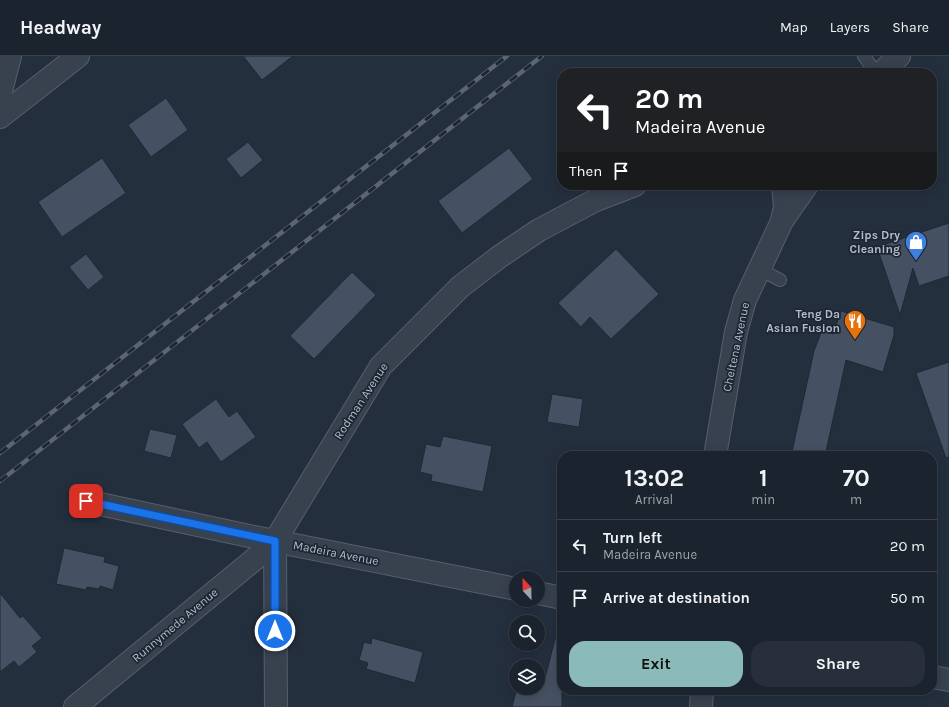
<!DOCTYPE html>
<html lang="en">
<head>
<meta charset="utf-8">
<style>
	:root { --surface:#1b232e; --page:#282f3a; --text:#f1f3f6; --muted:#a0a4aa; --line:#39404a; --accent:#8bbbb9 }
	body { margin:0; font-family:Karla,sans-serif; background:var(--page); color:var(--text); height:100vh; display:flex; flex-direction:column; font-size:15px; white-space:nowrap }
	* { box-sizing:border-box; margin:0 }
	p { font-size:13px; color:var(--muted) }
	.icon { flex:none; width:22px; height:22px; fill:none; stroke:currentColor; stroke-width:2; stroke-linecap:round; stroke-linejoin:round }
	.map { position:relative; flex:1; overflow:hidden }
	.drawer { position:absolute; left:557px; top:395px; width:380px; height:244px; display:flex; flex-direction:column; background:var(--surface); border-radius:16px; box-shadow:0 2px 10px #0003,0 0 0 1px var(--line) }
	.drawer>* { flex:none }
	.banner { position:absolute; left:557px; top:12px; width:380px; height:122px; border-radius:16px; box-shadow:0 2px 10px #0003,0 0 0 1px var(--line); background:#202124; color:#fff; overflow:hidden }
	.needle { width:26px; rotate:338deg }
	.controls { position:absolute; left:509px; top:515px; display:grid; gap:8px }
	.controls a { display:grid; place-items:center; width:36px; height:36px; border-radius:50%; background:var(--surface); box-shadow:0 2px 10px #0003,0 0 0 1px var(--line); font-size:20px }
	.pin { position:absolute; display:grid; place-items:center; width:34px; height:34px; color:#fff; margin:-17px; border-radius:8px; box-shadow:0 2px 6px #0006 }
	.me { position:absolute; width:44px; margin:-22px; rotate:0deg; stroke-linejoin:round; filter:drop-shadow(0 0 3px #0008) }
	.turn { display:flex; align-items:center; gap:14px; height:84px; padding:0 12px; font-size:18px }
	.turn .icon { width:52px; height:52px; stroke-width:2.5 }
	.turn b { display:block; font-size:28px; line-height:34px }
	.then { display:flex; align-items:center; height:38px; padding:0 12px; background:#0003; gap:8px; font-size:15px }
	.eta { display:flex; justify-content:space-evenly; align-items:center; height:68px; text-align:center }
	.eta b { font-size:24px; font-weight:700; line-height:28px }
	.action { display:flex; gap:8px; margin-top:auto; padding:8px 12px }
	.action a { flex:1; height:46px; border-radius:16px; background:var(--accent); color:#111; font-size:16px; font-weight:700; line-height:46px; text-align:center }
	.action a+a { background:var(--page); color:var(--text) }
	ul { padding:0; list-style:none }
	li { display:flex; align-items:center; gap:12px; height:52px; padding:0 12px; border-top:1px solid var(--line) }
	li div { flex:1 }
	li b { display:block; font-size:15px }
	li em { font-style:normal }
	header { display:flex; align-items:center; gap:24px; box-sizing:border-box; height:56px; padding:0 20px; background:var(--surface); border-bottom:1px solid var(--line) }
	header strong { font-size:19px }
	nav { display:flex; gap:22px; margin-inline-start:auto; font-size:14px }
	.map>svg:first-child { display:block }
</style>
</head>
<body>
<header>
<strong>Headway</strong>
<nav><a>Map</a><a>Layers</a><a>Share</a></nav>
</header>
<div class="map">
<svg width="949" height="651" viewBox="0 0 949 651">
	<rect width="100%" height="100%" fill="#242f3e"/>
	<!-- building -->
	<g fill="#455162" stroke="#1f2835">
		<path d="M243 0H293L262 24Z"/>
		<path d="M166 42 188 74 151 101 128 69Z"/>
		<path d="M248 86 263 104 241 122 226 103Z"/>
		<path d="M509 92 533 123 462 177 438 145Z"/>
		<path d="M102 102 126 137 62 181 38 146Z"/>
		<path d="M949 167V220L919 230 913 212 900 259 877 191Z"/>
		<path d="M616 193 659 238 611 283 590 261 581 271 558 247Z"/>
		<path d="M86 198 104 221 88 234 69 211Z"/>
		<path d="M352 216 376 239 314 303 290 280Z"/>
		<path d="M841 255 894 271V279L883 316 846 304 825 400H791L814 295 822 274 833 278Z"/>
		<path d="M949 306V401L946 402 916 317Z"/>
		<path d="M552 338 583 343 579 371 547 366Z"/>
		<path d="M216 343 229 361 237 355 256 381 221 406 207 386 199 392 182 368Z"/>
		<path d="M150 373 177 379 171 402 144 395Z"/>
		<path d="M443 380 492 390 483 436 431 425 432 419 420 416 426 388 440 391Z"/>
		<path d="M64 492 105 501 104 506 119 510 113 534 100 530 99 533 87 531 86 534 56 528Z"/>
		<path d="M0 537 20 562 23 560 42 582 32 590 37 596 19 611 14 605 0 616Z"/>
		<path d="M372 582 423 596 415 627 366 613 368 607 359 604 364 586 371 588Z"/>
		<path d="M555 583 562 584V651H512L517 632H538V629L543 630Z"/>
	</g>
	<g fill="none" stroke-linecap="round" stroke-linejoin="round">
		<!-- service casing -->
		<g stroke="#565f6c" stroke-width="14">
			<g id="service">
				<path d="M864 0 876 17"/>
				<path d="M759 213 780 224"/>
			</g>
		</g>
		<!-- minor casing -->
		<g stroke="#565f6c" stroke-width="24">
			<g id="minor">
				<path d="M881 17 899 0"/>
				<path d="M0 39 10 0"/>
				<path d="M0 61 78 0"/>
				<path d="M782 164 785 151 783 129"/>
				<path d="M715 400 736 276 745 244 782 165 807 129"/>
				<path d="M86 445 249 480 516 533"/>
				<path d="M538 537 562 542"/>
				<path d="M932 621 949 624"/>
				<path d="M75 651 262 497 275 485"/>
				<path d="M276 651 275 485 381 310 460 231 499 201 539 174 596 144 635 129"/>
				<path d="M701 651 702 634"/>
			</g>
		</g>
		<!-- service -->
		<use href="#service" stroke="#38414e" stroke-width="12"/>
		<!-- minor -->
		<use href="#minor" stroke="#38414e" stroke-width="22"/>
		<!-- rail casing -->
		<g stroke="#5a6575" stroke-width="4.5">
			<g id="rail">
				<path d="M0 397 507 0"/>
				<path d="M0 425 542 0"/>
			</g>
		</g>
		<!-- rail -->
		<use href="#rail" stroke="#1d2633" stroke-width="3" stroke-dasharray="9" stroke-linecap="butt"/>
	</g>
	<g fill="none" stroke-linecap="round" stroke-linejoin="round">
		<!-- route casing -->
		<g stroke="#114b97" stroke-width="10">
			<path id="route" d="M86 445 275 485V575"/>
		</g>
		<!-- route -->
		<use href="#route" stroke="#1a73e8" stroke-width="7"/>
	</g>
	<!-- icons -->
	<defs>
		<g id="shop-pin" transform="scale(1.15)"><path d="M0 17L-7.5 6A9.5 9.5 0 1 1 7.5 6Z" fill="#3f7fe0" stroke="#1d2633"/><path d="M-5-2.5h2.3a2.7 3.5 0 0 1 5.4 0H5L5.5 6h-11ZM-1.5-2.5h3a1.5 2.3 0 0 0-3 0Z" fill="#fff"/></g>
		<g id="restaurant-pin" transform="scale(1.15)"><path d="M0 17L-7.5 6A9.5 9.5 0 1 1 7.5 6Z" fill="#e8710a" stroke="#1d2633"/><path d="M-5-6h1v4h1v-4h1v4h1v-4h1v5L-1.5 .5V6h-2V.5L-5-1ZM5-6V6H3V1.5H1.5Q1.5-4 5-6Z" fill="#fff"/></g>
	</defs>
	<g fill-rule="evenodd">
		<use href="#shop-pin" x="916" y="186"/>
		<use href="#restaurant-pin" x="855" y="265"/>
	</g>
	<g text-anchor="middle" dominant-baseline="central" stroke-width="3.5" stroke-linejoin="round" paint-order="stroke">
		<!-- poi labels -->
		<g font-size="12" font-weight="bold" fill="#b4bcc9" stroke="#1d2633" text-anchor="end">
			<text x="900" y="179">Zips Dry<tspan x="900" dy="14">Cleaning</tspan></text>
			<text x="840" y="258">Teng Da<tspan x="840" dy="14">Asian Fusion</tspan></text>
		</g>
		<!-- street labels -->
		<g font-size="12" fill="#b4bcc9" stroke="#1d2633">
			<text transform="translate(736 291) rotate(-78)">Cheltena Avenue</text>
			<text transform="translate(361 345) rotate(-57)">Rodman Avenue</text>
			<text transform="translate(336 497) rotate(11)">Madeira Avenue</text>
			<text transform="translate(175 569) rotate(-40)">Runnymede Avenue</text>
		</g>
	</g>
</svg>
<div class="controls">
<a><svg class="needle" viewBox="-14 -14 28 28"><path d="M0-13l5 13h-10z" fill="#e53935"/><path d="M0 13l5-13h-10z" fill="#a0a4aa"/></svg></a>
<a><svg class="icon" aria-label="search" viewBox="0 0 24 24"><circle cx="10" cy="10" r="6"/><path d="M15 15l6 6"/></svg></a>
<a><svg class="icon" aria-label="layers" viewBox="0 0 24 24"><path d="M12 4l9 5-9 5-9-5zM3 14l9 5 9-5"/></svg></a>
</div>
<div class="pin" style="left:86px;top:445px;background:#d93025"><svg class="icon" aria-label="arrive" viewBox="0 0 24 24"><path d="M6 21V4h12l-3 4 3 4H6"/></svg></div>
<svg class="me" style="left:275px;top:575px" viewBox="-20 -20 40 40"><circle r="17" fill="#1a73e8" stroke="#fff" stroke-width="3"/><path d="M0-11L8 9 0 5-8 9z" fill="#fff"/></svg>
<div class="banner">
<div class="turn"><svg class="icon" aria-label="left" viewBox="0 0 24 24"><path d="M17 20v-9H6M10 6l-5 5 5 5"/></svg><div><b>20 m</b>Madeira Avenue</div></div>
<div class="then">Then<svg class="icon" aria-label="arrive" viewBox="0 0 24 24"><path d="M6 21V4h12l-3 4 3 4H6"/></svg></div>
</div>
<section class="drawer">
<div class="eta">
<div><b>13:02</b><p>Arrival</p></div>
<div><b>1</b><p>min</p></div>
<div><b>70</b><p>m</p></div>
</div>
<ul>
<li><svg class="icon" aria-label="left" viewBox="0 0 24 24"><path d="M17 20v-9H6M10 6l-5 5 5 5"/></svg><div><b>Turn left</b><p>Madeira Avenue</p></div><em>20 m</em></li>
<li><svg class="icon" aria-label="arrive" viewBox="0 0 24 24"><path d="M6 21V4h12l-3 4 3 4H6"/></svg><div><b>Arrive at destination</b></div><em>50 m</em></li>
</ul>
<div class="action"><a>Exit</a><a>Share</a></div>
</section>
</div>
</body>
</html>
